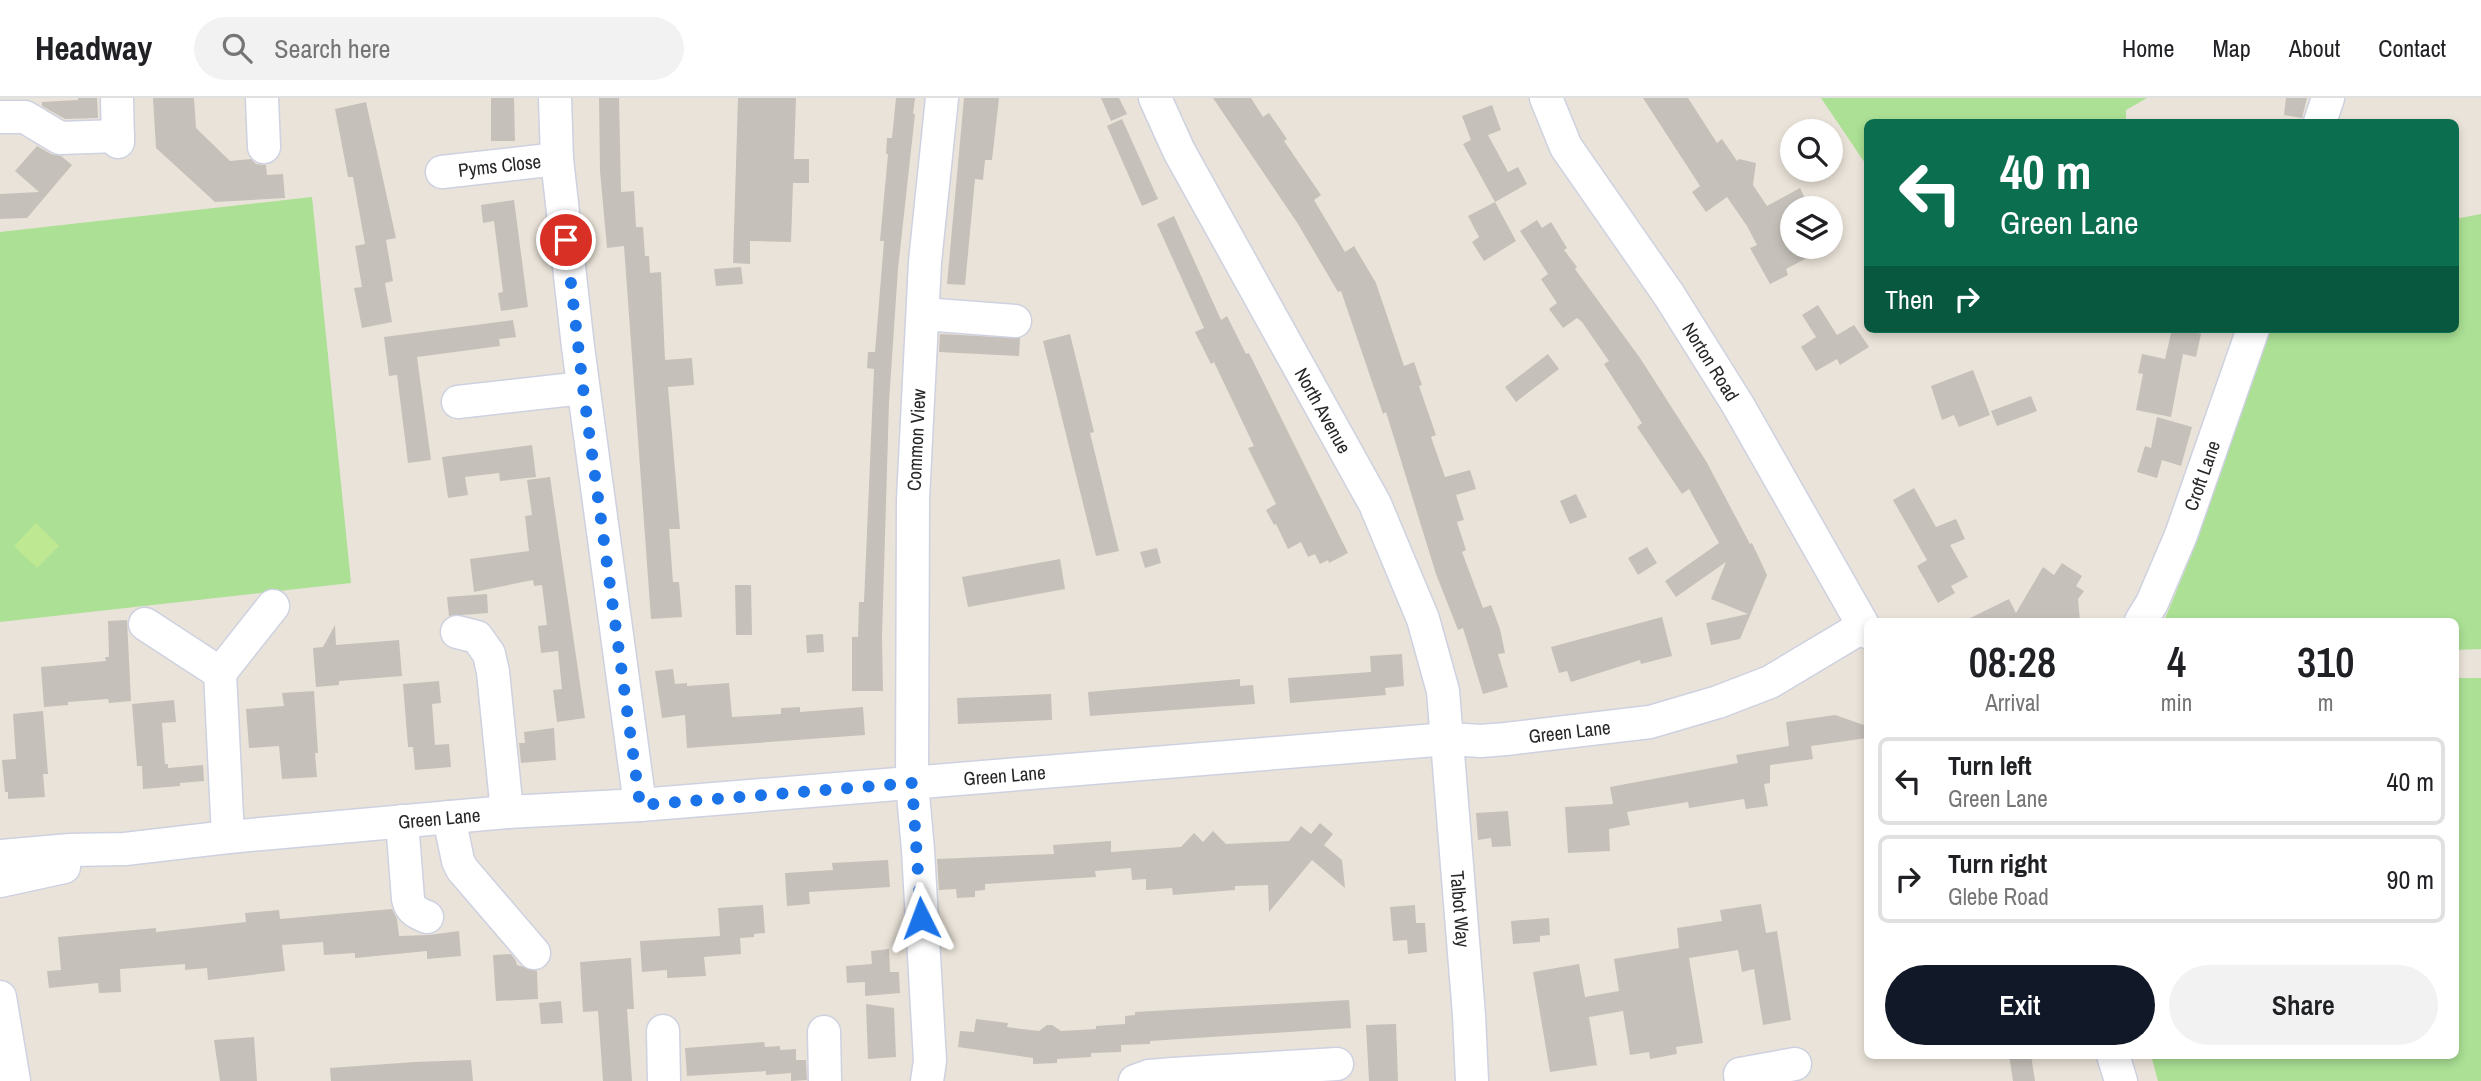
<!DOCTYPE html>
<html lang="en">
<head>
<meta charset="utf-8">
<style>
	:root { --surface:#fff; --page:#f2f2f2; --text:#202124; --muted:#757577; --line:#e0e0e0; --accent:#111827 }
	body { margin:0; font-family:"Archivo Narrow",sans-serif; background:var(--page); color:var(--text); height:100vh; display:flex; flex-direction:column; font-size:26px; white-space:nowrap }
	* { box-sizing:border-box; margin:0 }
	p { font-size:23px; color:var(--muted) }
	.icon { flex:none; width:38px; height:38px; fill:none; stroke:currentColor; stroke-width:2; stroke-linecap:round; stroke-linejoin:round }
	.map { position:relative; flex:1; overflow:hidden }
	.panel { position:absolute; left:1864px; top:520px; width:595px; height:441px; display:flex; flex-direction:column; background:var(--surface); border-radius:10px; box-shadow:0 4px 10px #0003 }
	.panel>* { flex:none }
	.top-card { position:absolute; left:1864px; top:21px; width:595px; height:214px; border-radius:10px; box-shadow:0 4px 10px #0003; background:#0b6e4f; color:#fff; overflow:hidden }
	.controls { position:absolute; left:1780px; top:21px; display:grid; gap:14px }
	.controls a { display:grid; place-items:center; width:63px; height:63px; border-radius:50%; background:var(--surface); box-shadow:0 4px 10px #0003; font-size:35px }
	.pin { position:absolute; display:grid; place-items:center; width:60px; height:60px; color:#fff; margin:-30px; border:4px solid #fff; border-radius:50%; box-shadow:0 2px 7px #0007 }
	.me { position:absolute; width:77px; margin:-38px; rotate:357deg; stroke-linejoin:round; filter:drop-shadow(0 0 5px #0008) }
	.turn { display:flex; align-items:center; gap:24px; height:147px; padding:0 21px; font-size:32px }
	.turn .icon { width:91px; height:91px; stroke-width:2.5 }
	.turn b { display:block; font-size:49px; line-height:60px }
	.then { display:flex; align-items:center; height:66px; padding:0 21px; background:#0003; gap:14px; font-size:26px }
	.eta { display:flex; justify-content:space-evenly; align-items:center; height:119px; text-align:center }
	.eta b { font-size:42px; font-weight:600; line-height:49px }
	.action { display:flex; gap:14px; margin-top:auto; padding:14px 21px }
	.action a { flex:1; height:80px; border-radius:42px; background:var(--accent); color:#fff; font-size:28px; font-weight:600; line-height:80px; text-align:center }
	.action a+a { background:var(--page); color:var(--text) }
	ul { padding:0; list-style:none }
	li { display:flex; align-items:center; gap:21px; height:88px; margin:0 14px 10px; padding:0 7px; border:4px solid var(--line); border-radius:10px }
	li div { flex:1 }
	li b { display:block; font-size:26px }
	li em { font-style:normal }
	header { display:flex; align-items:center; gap:42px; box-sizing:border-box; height:98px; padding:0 35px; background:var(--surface); border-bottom:2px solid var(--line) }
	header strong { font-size:33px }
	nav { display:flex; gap:38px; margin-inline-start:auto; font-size:24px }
	.search { width:490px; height:63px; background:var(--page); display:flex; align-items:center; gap:18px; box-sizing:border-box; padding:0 24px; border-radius:38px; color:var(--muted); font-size:26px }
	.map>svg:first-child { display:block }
</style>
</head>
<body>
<header>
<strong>Headway</strong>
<div class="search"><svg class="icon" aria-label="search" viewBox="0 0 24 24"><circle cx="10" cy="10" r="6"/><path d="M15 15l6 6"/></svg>Search here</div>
<nav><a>Home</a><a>Map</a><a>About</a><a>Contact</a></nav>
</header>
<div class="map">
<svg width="2481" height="983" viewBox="0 0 2481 983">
	<rect width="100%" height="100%" fill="#eae3d9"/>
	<!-- green -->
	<g fill="#abe095">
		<path d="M1821 0H2147L2126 12V24H1867V68Z"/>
		<path d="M312 99 351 485 0 524V134Z"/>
		<path d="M2481 116V551L2455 552V523H2164L2196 446 2271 231H2455V121Z"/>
		<path d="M2455 580H2481V983H2158L2151 957H2455Z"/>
	</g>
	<!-- pitch -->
	<path fill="#bee891" d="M36 425 59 448 37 470 14 448Z"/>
	<!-- building -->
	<g fill="#c5c0b9">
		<path d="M78 0H97L98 20 65 21 42 8V4L78 2Z"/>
		<path d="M153 0H194L196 30 230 63 251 61 256 66 266 67 267 77 283 76 285 100 215 104 156 50Z"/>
		<path d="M491 0H514L515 43H491Z"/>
		<path d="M599 0H619L621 94 634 93 636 129H643L645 158H649L650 175 661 174 665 262 692 260 694 287 668 289 680 431H669L673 484H679L682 519 651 521 624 148 607 150 600 73Z"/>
		<path d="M738 0H796L794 61H809V85H793L791 144 750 143V166L733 165Z"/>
		<path d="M896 0H915L913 16H915L898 171 889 304 882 539 883 593H852V539H858L859 504H864L874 271 867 270 868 254H875L884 143H880L888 56H886L887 40H892Z"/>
		<path d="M964 0H999L992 62H985L983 82 975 81 965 187 947 186Z"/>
		<path d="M1101 0H1119L1127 16 1111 23Z"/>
		<path d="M1213 0H1251L1263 19 1269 15 1287 41 1284 43 1321 97 1314 102 1345 154 1354 148 1376 185 1404 268 1414 264 1422 287 1419 288 1436 337 1431 339 1445 379 1470 372 1476 391 1456 397 1464 422 1457 424 1466 452 1462 454 1483 510 1491 507 1500 531 1505 555 1498 556 1508 589 1483 596 1463 530 1458 532 1436 476 1386 314 1383 316 1341 193 1338 194 1298 126Z"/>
		<path d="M1643 0H1688L1717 45 1722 41 1737 63 1739 61 1756 65 1753 87 1767 108 1800 90 1810 110H1792V149H1828L1786 171 1788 177 1770 186 1750 150 1757 147 1747 128 1727 99 1706 114 1692 94 1700 88Z"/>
		<path d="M2286 0H2307L2302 20 2284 17Z"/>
		<path d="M366 4 396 140 386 142 393 183 385 185 392 224 362 230 354 190 362 189 355 148 365 146 353 79H348L335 11Z"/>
		<path d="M1492 7 1501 32 1488 37 1508 74 1518 69 1527 86 1495 104 1463 46 1471 42 1462 18Z"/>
		<path d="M1122 21 1158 101 1142 108 1107 28Z"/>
		<path d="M37 48 51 56 61 58 72 67 27 120 0 121V96L39 94 15 73Z"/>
		<path d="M514 102 528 209 501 213 498 195 503 194 494 123 483 125 481 107Z"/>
		<path d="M1495 104 1516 143 1484 163 1472 144 1479 139 1468 118Z"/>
		<path d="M1174 118 1221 222 1227 218 1246 256 1249 255 1348 455 1329 465 1328 462 1320 466 1315 456 1308 459 1301 444 1288 451 1276 426 1274 427 1266 412 1276 406 1248 350 1254 348 1214 264 1211 266 1195 234 1204 230 1157 126Z"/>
		<path d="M1537 122 1542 130 1551 124 1567 150 1564 152 1577 169 1575 171 1640 260 1706 363 1750 446 1752 445 1767 477 1740 541 1711 547 1706 525 1748 516 1711 501 1726 464 1676 499 1665 483 1719 445 1689 391 1682 396 1637 329 1642 325 1604 266 1609 263 1582 224 1577 220 1563 230 1549 211 1557 205 1541 181 1548 176 1520 133Z"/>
		<path d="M741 169 743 186 716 188 714 171Z"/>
		<path d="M1818 207 1837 237 1854 227 1869 249 1840 267 1837 261 1816 273 1801 249 1816 239 1802 217Z"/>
		<path d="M513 222 516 239 499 241 500 248 417 259 431 362 408 365 397 277 389 278 384 239Z"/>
		<path d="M2172 231H2197V235L2201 236 2196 259 2183 256 2171 319 2136 312 2143 276 2138 275 2142 256 2165 261Z"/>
		<path d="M940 236 1020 240 1019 258 939 254Z"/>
		<path d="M1070 236 1094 334 1090 335 1119 453 1096 458 1043 243Z"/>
		<path d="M1548 256 1559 271 1516 304 1505 289Z"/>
		<path d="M1973 272 1990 317 1959 329 1954 317 1942 322 1931 288Z"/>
		<path d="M2031 298 2037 313 1997 328 1991 313Z"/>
		<path d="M2157 319 2192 329 2181 368 2162 362 2157 380 2137 374 2145 348 2151 350Z"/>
		<path d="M532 347 536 379 500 383 499 375 465 379 468 397 448 400 442 359Z"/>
		<path d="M550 379 585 620 557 624 553 592 562 591 558 553 541 555 538 528 547 527 542 487 534 488 533 482 474 494 470 461 529 453 525 418 532 417 527 382Z"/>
		<path d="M1914 390 1936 429 1956 421 1965 441 1950 447 1968 479 1951 488 1955 495 1938 505 1917 468 1927 462 1893 402Z"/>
		<path d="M1576 396 1587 419 1570 426 1560 403Z"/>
		<path d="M1647 449 1657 465 1638 477 1628 460Z"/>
		<path d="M1157 450 1161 465 1145 470 1140 454Z"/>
		<path d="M1060 461 1065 491 968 509 962 479Z"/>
		<path d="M2062 465 2082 478 2076 488 2084 493 2078 501 2080 523H1964L2009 501 2016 515 2043 469 2054 477Z"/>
		<path d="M735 487H751L752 537H736Z"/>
		<path d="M487 496 488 515 449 518 447 499Z"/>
		<path d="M1662 519 1672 558 1641 566 1640 562 1571 584 1567 573 1559 575 1551 549Z"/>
		<path d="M127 522 131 603 109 605 108 601 68 604V607L44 609 41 569 106 563 105 559H109L108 523Z"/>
		<path d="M335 527 336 547 399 542 402 578 339 583V587L316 589 313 550 323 549Z"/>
		<path d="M823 536 824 554 807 555 806 537Z"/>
		<path d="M1402 556 1404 588 1385 590 1386 597 1290 605 1288 580 1371 574 1370 558Z"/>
		<path d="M673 571 675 586 687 585V588L729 585 732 619 781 616V610L800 609V614L863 609 865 637 687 650 685 617 662 620 655 573Z"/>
		<path d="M1240 581V588L1253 587 1255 606 1090 618 1088 594Z"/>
		<path d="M439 583 441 605 432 606 435 647 449 646 451 669 415 672 413 649H408L403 586Z"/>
		<path d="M314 593 318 655H315L317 679 282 681 279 648 249 650 246 611 284 608 282 595Z"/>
		<path d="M1051 596 1052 622 958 626 957 600Z"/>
		<path d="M174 602 176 624 162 625 165 666H168V670L203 667 204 683 180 685V688L143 691 142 668H137L132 606Z"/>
		<path d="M43 613 48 676H43L45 699 8 701V694H5L2 662 16 661 13 616Z"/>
		<path d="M1835 617 1867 628V640L1811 648 1813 661 1770 667V685L1764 686 1768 708 1746 711 1744 701 1689 710 1688 704 1627 714 1630 727 1609 731 1610 753 1568 755 1565 709 1613 706 1610 689 1738 665 1736 657 1789 648 1786 624Z"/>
		<path d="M554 630 556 662 521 665 519 645H525L524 634Z"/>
		<path d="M1508 713 1511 748 1492 749 1491 740 1478 742 1476 715Z"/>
		<path d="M1320 725 1333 736 1324 747 1342 762 1345 790 1312 762 1269 814 1268 787 1235 788V792L1173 797 1172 790 1146 792V781L1132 782 1131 770 1095 773 1096 779 985 786V792L975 793V799L957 800 956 791 939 792 937 761 1054 756 1053 747 1111 743V754L1181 749 1194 735 1203 744 1213 733 1226 746 1289 743 1301 728 1311 736Z"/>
		<path d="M888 762 890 789 809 794 810 806 787 808 785 775 833 772 832 765Z"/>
		<path d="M1761 806 1766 835 1777 833 1791 922 1763 927 1754 871 1742 874 1738 852 1689 860 1703 945 1676 949 1677 956 1650 961 1649 954 1630 957 1623 913 1589 919 1597 967 1550 974 1533 874 1579 866 1585 899 1619 893 1614 861 1679 850 1677 830 1722 823 1720 812Z"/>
		<path d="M763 807 765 835 754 836V839L740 840 741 856 704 859 706 878 667 880V872L642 874 640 843 720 838 718 810Z"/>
		<path d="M1415 807 1416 825H1425L1427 854 1408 856 1407 842 1393 843 1390 809Z"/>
		<path d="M392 811 397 821 399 838 429 837 459 833 461 858 427 861V853L355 860V855L324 857 323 844 282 847 285 873 208 882 207 870 185 872V866L120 871 121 894 99 895 98 885 49 890 47 873 61 872 58 839 156 830V834L246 824 245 815 279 812 280 821Z"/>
		<path d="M1549 820 1550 837 1540 838V844L1513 846 1511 823Z"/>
		<path d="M889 851 890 874H899L900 895 865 898V884L847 885 846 868 872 866 871 853Z"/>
		<path d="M511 856 516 863 517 867 537 873 538 901 496 903 493 857Z"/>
		<path d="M631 860 634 911H627L632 983H603L598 913 583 914 580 864Z"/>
		<path d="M1349 902 1351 930 1150 943V946L1121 947V954L1091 955V959L1057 961V965L1033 966V960L958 949 960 933 974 934 976 921 1008 925 1007 929 1039 933 1047 927H1052L1061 933 1096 931V928L1125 926V918L1135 917V914Z"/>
		<path d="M561 903 563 925 541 926 539 905Z"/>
		<path d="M866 906 894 910 896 959 868 961Z"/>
		<path d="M1396 926 1398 983H1369L1366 927Z"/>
		<path d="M254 939 257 983H220L214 942Z"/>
		<path d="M764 944 765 949 780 948V952L796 951V962H806L807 982 791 983V975L766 977V973L687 978 685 950Z"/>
		<path d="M2009 957H2031L2035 983H2013Z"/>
		<path d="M471 962 473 983H331L330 970 415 964Z"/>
	</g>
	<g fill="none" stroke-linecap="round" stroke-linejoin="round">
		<!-- minor casing -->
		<g stroke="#ced1e0" stroke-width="35">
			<g id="minor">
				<path d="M117 0 118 44"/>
				<path d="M262 0 264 49"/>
				<path d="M555 0 557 61 578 249 640 707"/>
				<path id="s1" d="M1155 0 1179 53 1375 406 1423 521 1443 593 1469 917 1472 983"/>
				<path id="s2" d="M1546 0 1566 49 1669 197 1738 307 1867 534"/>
				<path d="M0 19H25L60 40 118 38"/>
				<path d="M2320 24 2328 0"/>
				<path id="s3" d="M442 74 557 61"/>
				<path d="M923 216 1015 223"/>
				<path d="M458 304 583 290"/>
				<path id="s4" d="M2141 523 2152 505 2181 437 2253 231"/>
				<path d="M145 526 220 575 228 739"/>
				<path d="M457 534 477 539 489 556 493 574 507 714"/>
				<path d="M220 575 273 508"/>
				<path d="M449 719 458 763 462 771 534 855"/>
				<path d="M402 723 408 801C410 812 417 815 427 819"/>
				<path id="s5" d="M0 758 70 752 125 751 228 739 507 714 640 707 1448 641 1481 643 1506 641 1650 624 1718 604 1770 584 1862 529"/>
				<path d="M0 783 64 769"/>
				<path d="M0 899 14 983"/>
				<path d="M663 933 664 983"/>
				<path d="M824 934 825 983"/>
				<path d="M2113 957 2121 983"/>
				<path id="s6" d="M927 983 930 963 918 752 912 685 913 401 925 164 942 0"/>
				<path d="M1135 983 1149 978 1173 976 1337 966"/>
				<path d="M1741 983 1740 976 1795 966"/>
			</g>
		</g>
		<!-- minor -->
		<use href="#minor" stroke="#fff" stroke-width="32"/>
	</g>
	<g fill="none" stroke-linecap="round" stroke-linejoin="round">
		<!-- route -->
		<path stroke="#1a73e8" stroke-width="12" stroke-dasharray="0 21.6" d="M566 142 583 290 640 707 912 685 921 820"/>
	</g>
	<g text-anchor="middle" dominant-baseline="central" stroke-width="5" stroke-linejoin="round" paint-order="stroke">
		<!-- street labels -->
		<g font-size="19" fill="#272727" stroke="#fff">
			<text stroke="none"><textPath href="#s3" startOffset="58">Pyms Close</textPath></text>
			<text stroke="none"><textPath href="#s2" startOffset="312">Norton Road</textPath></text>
			<text stroke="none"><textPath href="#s1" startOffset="355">North Avenue</textPath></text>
			<text stroke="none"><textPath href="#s6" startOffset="642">Common View</textPath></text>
			<text stroke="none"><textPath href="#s4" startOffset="158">Croft Lane</textPath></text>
			<text stroke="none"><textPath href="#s5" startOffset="1575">Green Lane</textPath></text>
			<text stroke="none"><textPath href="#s5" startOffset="1008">Green Lane</textPath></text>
			<text stroke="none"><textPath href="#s5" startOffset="441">Green Lane</textPath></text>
			<text stroke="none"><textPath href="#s1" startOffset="880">Talbot Way</textPath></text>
		</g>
	</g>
</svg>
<div class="controls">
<a><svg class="icon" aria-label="search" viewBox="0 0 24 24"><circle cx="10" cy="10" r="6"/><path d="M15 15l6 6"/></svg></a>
<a><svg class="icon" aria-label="layers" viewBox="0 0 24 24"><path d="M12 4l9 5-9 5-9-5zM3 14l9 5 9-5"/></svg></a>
</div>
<div class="pin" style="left:566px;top:142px;background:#d93025"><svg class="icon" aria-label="arrive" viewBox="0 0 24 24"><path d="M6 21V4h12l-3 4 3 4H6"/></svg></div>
<svg class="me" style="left:921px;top:820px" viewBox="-20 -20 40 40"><path d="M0-17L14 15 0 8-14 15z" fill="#1a73e8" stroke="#fff" stroke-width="4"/></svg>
<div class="top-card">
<div class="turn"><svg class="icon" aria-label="left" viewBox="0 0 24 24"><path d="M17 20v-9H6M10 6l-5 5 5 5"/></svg><div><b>40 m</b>Green Lane</div></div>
<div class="then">Then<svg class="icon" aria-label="right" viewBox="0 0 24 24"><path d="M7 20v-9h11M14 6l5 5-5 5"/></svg></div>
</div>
<section class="panel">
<div class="eta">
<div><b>08:28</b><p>Arrival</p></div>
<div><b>4</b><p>min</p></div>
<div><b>310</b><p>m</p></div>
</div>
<ul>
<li><svg class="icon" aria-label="left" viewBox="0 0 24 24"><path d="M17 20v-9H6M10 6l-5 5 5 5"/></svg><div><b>Turn left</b><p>Green Lane</p></div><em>40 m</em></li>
<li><svg class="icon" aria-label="right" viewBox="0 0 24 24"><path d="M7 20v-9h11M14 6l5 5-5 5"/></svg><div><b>Turn right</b><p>Glebe Road</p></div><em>90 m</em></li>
</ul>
<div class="action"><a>Exit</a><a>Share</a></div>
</section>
</div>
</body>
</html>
